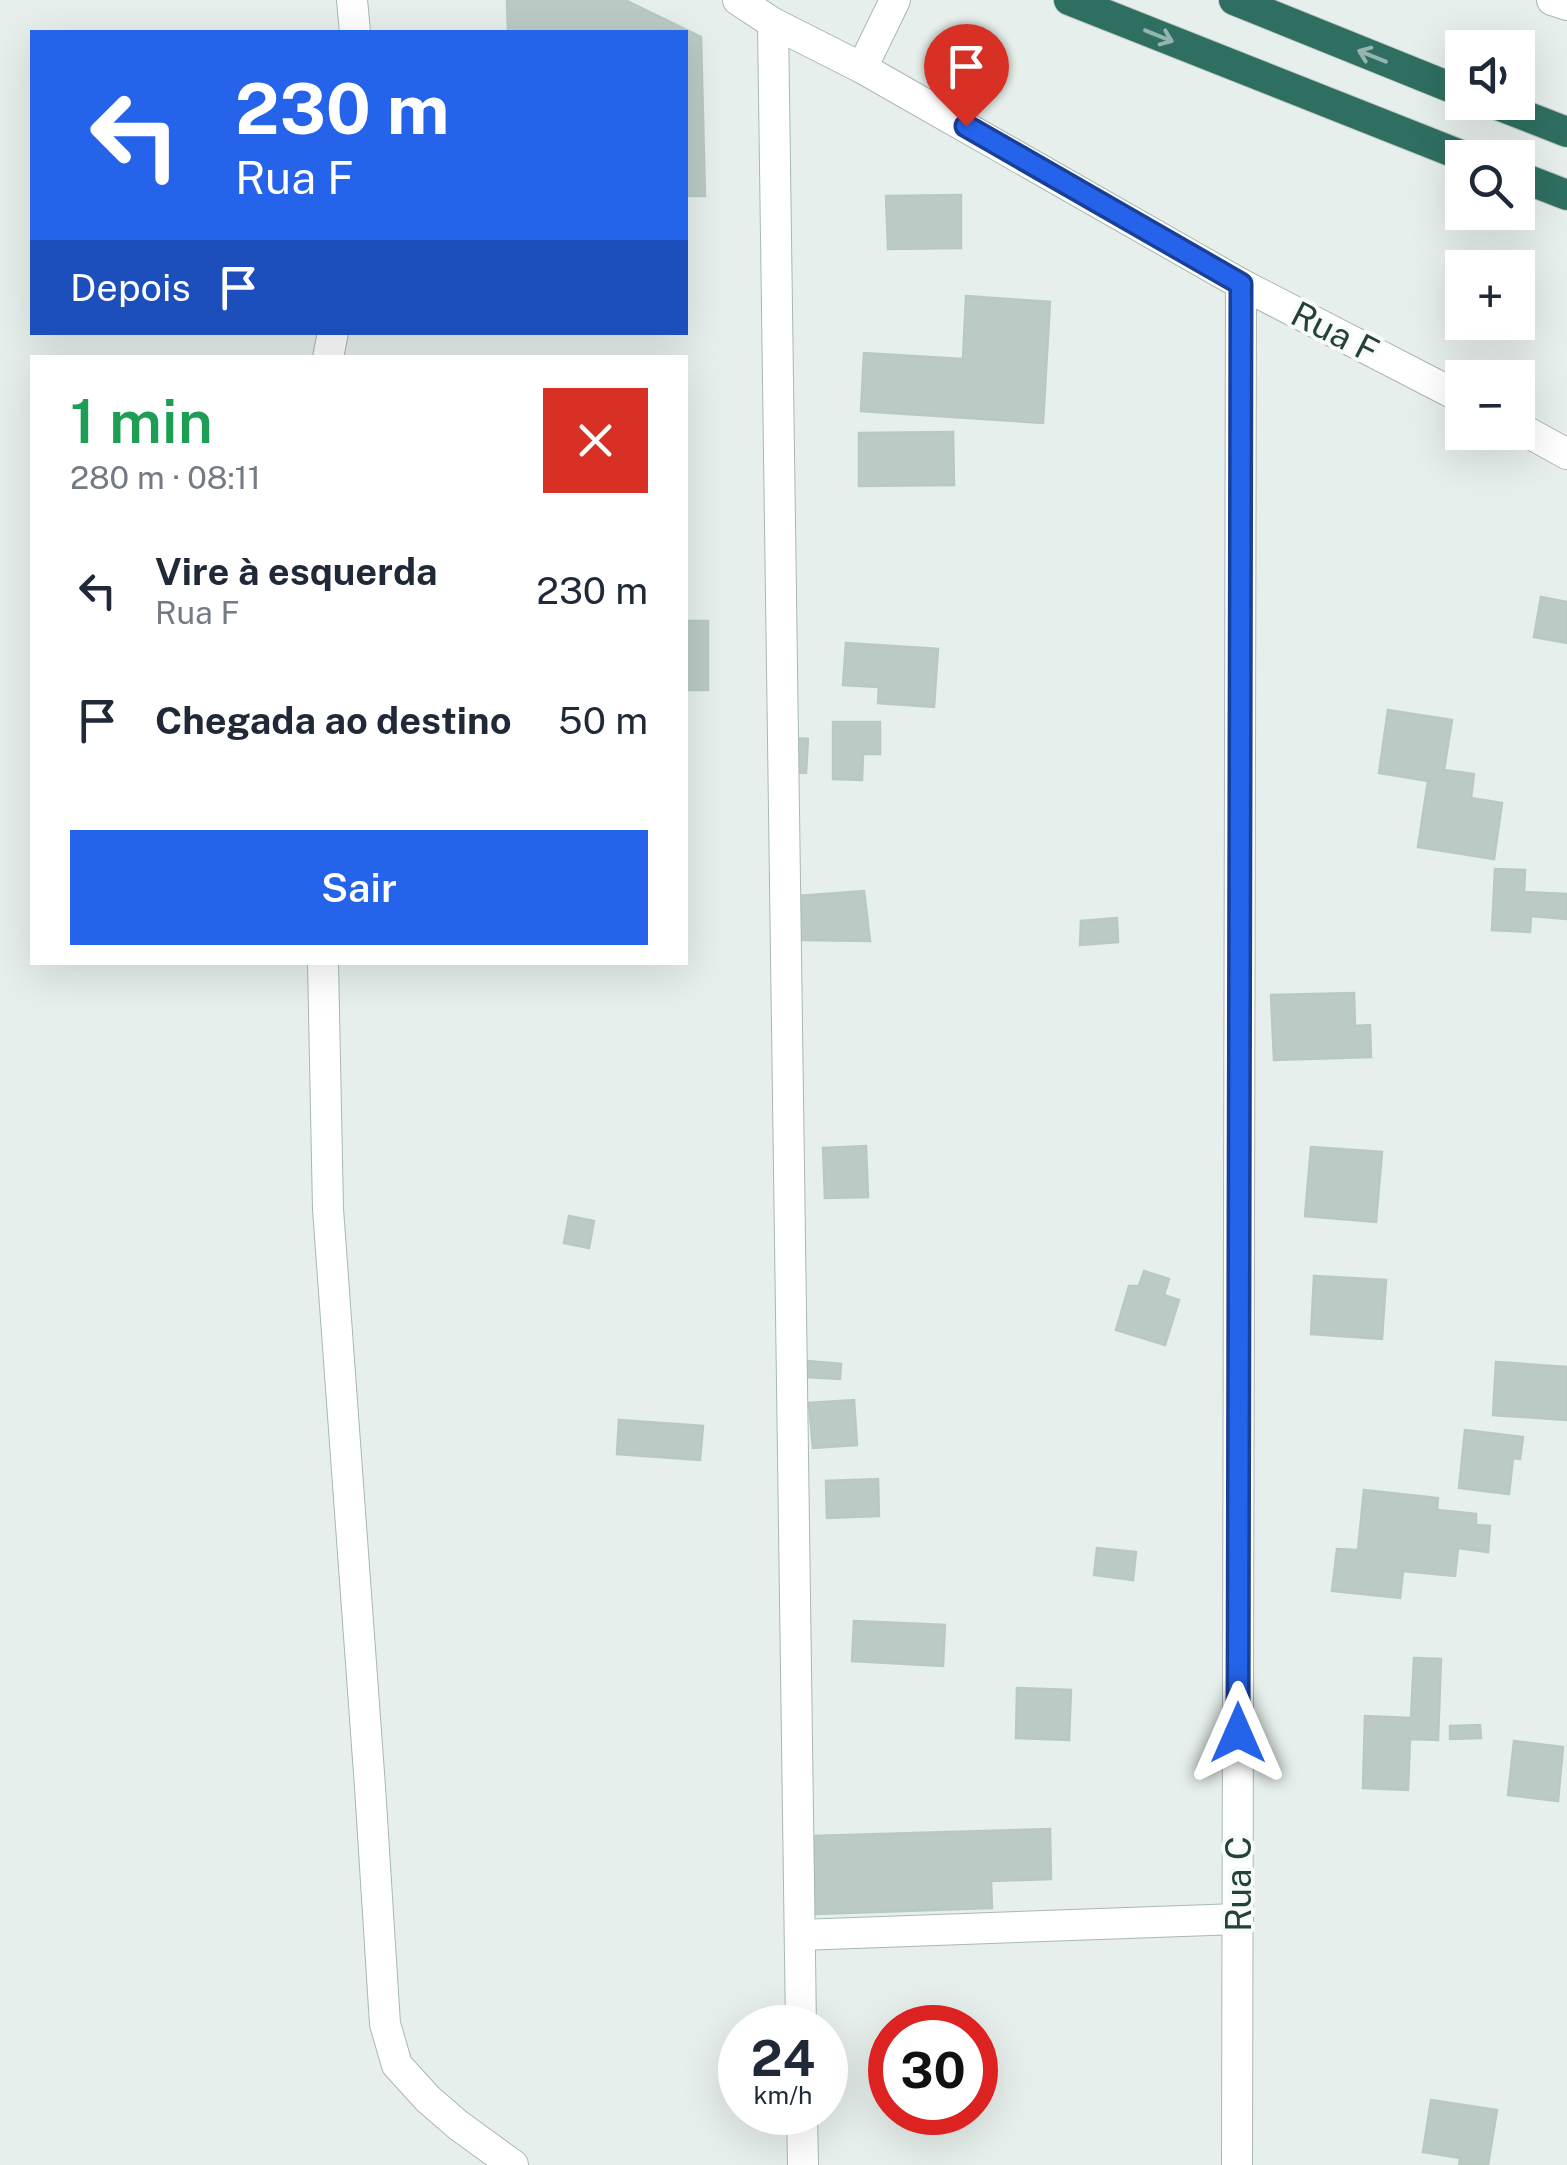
<!DOCTYPE html>
<html lang="pt">
<head>
<meta charset="utf-8">
<style>
	:root { --surface:#fff; --page:#f2f2f3; --text:#1f2937; --muted:#747a83; --accent:#2563eb }
	body { margin:0; font-family:"Public Sans",sans-serif; background:var(--page); color:var(--text); height:100vh; display:flex; flex-direction:column; font-size:38px; white-space:nowrap }
	* { box-sizing:border-box; margin:0 }
	p { font-size:32px; color:var(--muted) }
	.icon { flex:none; width:55px; height:55px; fill:none; stroke:currentColor; stroke-width:2; stroke-linecap:round; stroke-linejoin:round }
	.map { position:relative; flex:1; overflow:hidden }
	.drawer { position:absolute; left:30px; top:355px; width:658px; height:610px; display:flex; flex-direction:column; background:var(--surface); border-radius:0px; box-shadow:0 10px 40px #0002 }
	.drawer>* { flex:none }
	.guide { position:absolute; left:30px; top:30px; width:658px; height:305px; border-radius:0px; box-shadow:0 10px 40px #0002; background:#2563eb; color:#fff; overflow:hidden }
	.fabs { position:absolute; left:1445px; top:30px; display:grid; gap:20px }
	.fabs a { display:grid; place-items:center; width:90px; height:90px; border-radius:0px; background:var(--surface); box-shadow:0 10px 40px #0002; font-size:50px }
	.speed { position:absolute; left:718px; top:2005px; display:flex; gap:20px; font-size:50px; font-weight:700; text-align:center }
	.speed>* { display:grid; place-content:center; width:130px; height:130px; border-radius:50%; background:var(--surface); box-shadow:0 10px 40px #0002; line-height:1 }
	.speed small { font-size:25px; font-weight:400 }
	.speed .limit { border:15px solid #d22; background:#fff; color:#111 }
	.pin { position:absolute; display:grid; place-items:center; width:85px; height:85px; color:#fff; margin:-102px -42px; border-radius:50% 50% 50% 0; rotate:-45deg; box-shadow:0 0 10px #0007 }
	.pin .icon { rotate:45deg }
	.me { position:absolute; width:110px; margin:-55px; rotate:0deg; stroke-linejoin:round; filter:drop-shadow(0 0 8px #0008) }
	.turn { display:flex; align-items:center; gap:35px; height:210px; padding:0 40px; font-size:45px }
	.turn .icon { width:130px; height:130px; stroke-width:2.5 }
	.turn b { display:block; font-size:70px; line-height:85px }
	.then { display:flex; align-items:center; height:95px; padding:0 40px; background:#0003; gap:20px; font-size:38px }
	.round { display:grid; place-items:center; flex:none; width:105px; height:105px; border-radius:0px; background:var(--page) }
	.head { display:flex; align-items:center; justify-content:space-between; height:170px; padding:0 40px }
	h1 { font-size:60px; font-weight:600; line-height:75px; color:#1e9e55 }
	.cta { display:flex; gap:20px; margin-top:auto; padding:20px 40px }
	.cta a { flex:1; height:115px; border-radius:0px; background:var(--accent); color:#fff; font-size:40px; font-weight:600; line-height:115px; text-align:center }
	ul { padding:0; list-style:none }
	li { display:flex; align-items:center; gap:30px; height:130px; padding:0 40px }
	li div { flex:1 }
	li b { display:block; font-size:38px }
	li em { font-style:normal }
	.map>svg:first-child { display:block }
</style>
</head>
<body>
<div class="map">
<svg width="1567" height="2165" viewBox="0 0 1567 2165">
	<rect width="100%" height="100%" fill="#e6efeb"/>
	<!-- building -->
	<g fill="#bbcac4" stroke="#b8c9c2" stroke-width="2.5">
		<path d="M507 0H625L701 37 705 196H685V32H508Z"/>
		<path d="M961 195V248L888 249 886 196Z"/>
		<path d="M966 296 1050 302 1043 423 861 411 864 353 963 359Z"/>
		<path d="M953 432 954 485 859 486V433Z"/>
		<path d="M1541 597 1567 602V643L1534 637Z"/>
		<rect x="685" y="621" width="23" height="69"/>
		<path d="M846 643 938 649 934 707 878 703 879 687 843 685Z"/>
		<path d="M1388 710 1452 720 1444 770 1474 774 1471 798 1502 803 1494 859 1418 847 1428 781 1379 773Z"/>
		<path d="M833 722H880V754H863L862 780 833 779Z"/>
		<path d="M793 738 808 739 806 773 791 772Z"/>
		<path d="M1495 869 1525 870 1524 892 1567 894V919L1531 916 1530 932 1492 930Z"/>
		<path d="M864 891 870 941 800 940 798 896Z"/>
		<path d="M1117 918 1118 942 1080 945 1081 921Z"/>
		<path d="M1354 993 1355 1026 1370 1025 1371 1057 1274 1060 1271 995Z"/>
		<path d="M866 1146 868 1197 825 1198 823 1148Z"/>
		<path d="M1311 1147 1382 1152 1376 1222 1305 1216Z"/>
		<path d="M569 1216 594 1221 589 1248 564 1243Z"/>
		<path d="M1144 1271 1169 1279 1164 1295 1179 1300 1165 1345 1116 1330 1129 1286H1139Z"/>
		<path d="M1314 1276 1386 1280 1382 1339 1311 1334Z"/>
		<path d="M807 1361 841 1364 840 1379 806 1377Z"/>
		<path d="M1496 1362 1567 1367V1420L1493 1415Z"/>
		<path d="M854 1400 857 1445 813 1448 809 1403Z"/>
		<path d="M619 1420 703 1426 700 1460 617 1454Z"/>
		<path d="M1465 1430 1523 1437 1520 1459 1513 1458 1509 1494 1459 1488Z"/>
		<path d="M878 1479 879 1516 827 1518 826 1481Z"/>
		<path d="M1364 1490 1438 1498 1437 1510 1476 1514V1525L1490 1526 1488 1552 1458 1548 1455 1576 1403 1571 1400 1598 1332 1591 1337 1549 1358 1550Z"/>
		<path d="M1097 1548 1136 1552 1133 1580 1094 1575Z"/>
		<path d="M854 1621 945 1625 943 1666 852 1661Z"/>
		<path d="M1414 1658 1441 1659 1438 1740 1410 1739 1408 1790 1363 1788 1365 1716 1411 1718Z"/>
		<path d="M1017 1688 1071 1690 1069 1740 1016 1738Z"/>
		<path d="M1480 1725 1481 1738 1450 1739V1726Z"/>
		<path d="M1514 1741 1563 1747 1558 1801 1508 1795Z"/>
		<path d="M1050 1829 1051 1879 991 1881 992 1908 816 1914 813 1836Z"/>
		<path d="M1431 2100 1497 2110 1488 2165H1459L1460 2158 1423 2152Z"/>
	</g>
	<g fill="none" stroke-linecap="round" stroke-linejoin="round">
		<!-- minor casing -->
		<g stroke="#a8b8b2" stroke-width="32">
			<g id="minor">
				<path d="M352 0 355 32"/>
				<path d="M738 0 773 23 862 68 1241 284 1462 398"/>
				<path d="M1552 0 1567 5"/>
				<path d="M773 23 801 2028"/>
				<path d="M862 68 895 0"/>
				<path d="M328 358 333 332"/>
				<path d="M1518 427 1567 454"/>
				<path d="M323 962 328 1209 370 1787 385 2024 397 2065 428 2099 458 2125 513 2165"/>
				<path d="M800 1935 1238 1919"/>
				<path d="M802 2112 803 2165"/>
				<path d="M1237 2165 1241 284"/>
			</g>
		</g>
		<!-- highway casing -->
		<g stroke="#c2cac8" stroke-width="32">
			<g id="highway">
				<path d="M1069 0 1468 158"/>
				<path d="M1234 0 1462 92"/>
				<path d="M1490 102 1567 132"/>
				<path d="M1518 176 1567 195"/>
			</g>
		</g>
		<!-- minor -->
		<use href="#minor" stroke="#fff" stroke-width="30"/>
		<!-- highway -->
		<use href="#highway" stroke="#2f6f62" stroke-width="30"/>
	</g>
	<!-- one-way arrows -->
	<defs><path id="oneway-shaft" d="M-6 0H5M1.5-3L5.5 0L1.5 3" fill="none" stroke-width="1.6" stroke-linecap="round" stroke-linejoin="round" transform="scale(2.5)"/></defs>
	<g stroke="#93b5ae">
		<use href="#oneway-shaft" transform="translate(1159 36) rotate(22)"/>
		<use href="#oneway-shaft" transform="translate(1372 56) rotate(-158)"/>
	</g>
	<g fill="none" stroke-linecap="round" stroke-linejoin="round">
		<!-- route casing -->
		<g stroke="#184099" stroke-width="25">
			<path id="route" d="M966 126 1241 284 1238 1733"/>
		</g>
		<!-- route -->
		<use href="#route" stroke="#2563eb" stroke-width="18"/>
	</g>
	<g text-anchor="middle" dominant-baseline="central" stroke-width="8" stroke-linejoin="round" paint-order="stroke">
		<!-- street labels -->
		<g font-size="35" fill="#24423a" stroke="#f7fbf9">
			<text transform="translate(1335 332) rotate(27)">Rua F</text>
			<text transform="translate(1238 1884) rotate(-90)">Rua C</text>
		</g>
	</g>
</svg>
<div class="fabs">
<a><svg class="icon" aria-label="sound" viewBox="0 0 24 24"><path d="M4 9h4l5-4v14l-5-4H4zM17 9q2 3 0 6"/></svg></a>
<a><svg class="icon" aria-label="search" viewBox="0 0 24 24"><circle cx="10" cy="10" r="6"/><path d="M15 15l6 6"/></svg></a>
<a>+</a>
<a>−</a>
</div>
<div class="speed"><div>24<small>km/h</small></div><div class="limit">30</div></div>
<div class="pin" style="left:966px;top:126px;background:#d93025"><svg class="icon" aria-label="arrive" viewBox="0 0 24 24"><path d="M6 21V4h12l-3 4 3 4H6"/></svg></div>
<svg class="me" style="left:1238px;top:1733px" viewBox="-20 -20 40 40"><path d="M0-17L14 15 0 8-14 15z" fill="#2563eb" stroke="#fff" stroke-width="4"/></svg>
<div class="guide">
<div class="turn"><svg class="icon" aria-label="left" viewBox="0 0 24 24"><path d="M17 20v-9H6M10 6l-5 5 5 5"/></svg><div><b>230 m</b>Rua F</div></div>
<div class="then">Depois<svg class="icon" aria-label="arrive" viewBox="0 0 24 24"><path d="M6 21V4h12l-3 4 3 4H6"/></svg></div>
</div>
<section class="drawer">
<div class="head"><div><h1>1 min</h1><p>280 m · 08:11</p></div><a class="round" style="background:#d93025;color:#fff"><svg class="icon" aria-label="close" viewBox="0 0 24 24"><path d="M6 6l12 12M18 6L6 18"/></svg></a></div>
<ul>
<li><svg class="icon" aria-label="left" viewBox="0 0 24 24"><path d="M17 20v-9H6M10 6l-5 5 5 5"/></svg><div><b>Vire à esquerda</b><p>Rua F</p></div><em>230 m</em></li>
<li><svg class="icon" aria-label="arrive" viewBox="0 0 24 24"><path d="M6 21V4h12l-3 4 3 4H6"/></svg><div><b>Chegada ao destino</b></div><em>50 m</em></li>
</ul>
<div class="cta"><a>Sair</a></div>
</section>
</div>
</body>
</html>
